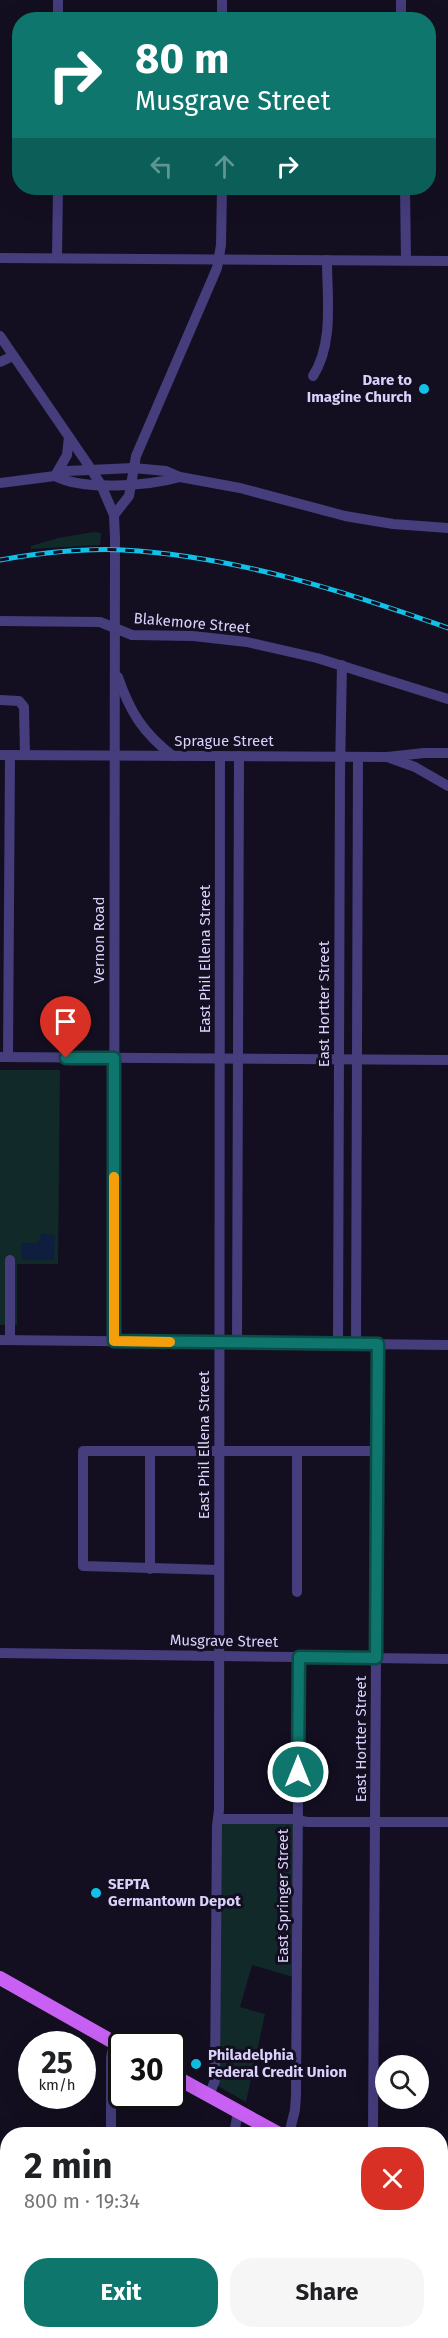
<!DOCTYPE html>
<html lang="en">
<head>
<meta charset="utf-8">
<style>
	:root { --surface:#fff; --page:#f6f6f6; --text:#202124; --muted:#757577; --accent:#0f766e }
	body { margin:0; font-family:"Fira Sans",sans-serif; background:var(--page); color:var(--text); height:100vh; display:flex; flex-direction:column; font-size:22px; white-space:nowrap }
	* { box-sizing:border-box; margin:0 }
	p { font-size:20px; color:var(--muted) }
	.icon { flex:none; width:33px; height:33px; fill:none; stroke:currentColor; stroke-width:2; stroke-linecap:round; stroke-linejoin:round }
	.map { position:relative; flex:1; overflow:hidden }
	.details { position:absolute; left:0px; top:2127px; width:448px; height:212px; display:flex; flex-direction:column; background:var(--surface); border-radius:24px 24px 0 0; box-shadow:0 6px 24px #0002 }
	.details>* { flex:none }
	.top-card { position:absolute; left:12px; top:12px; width:424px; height:183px; border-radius:24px; box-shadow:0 6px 24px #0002; background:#0f766e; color:#fff; overflow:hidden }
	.tools { position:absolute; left:375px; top:2055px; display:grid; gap:12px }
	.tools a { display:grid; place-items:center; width:54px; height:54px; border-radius:50%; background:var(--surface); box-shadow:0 6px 24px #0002; font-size:30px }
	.speed { position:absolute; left:18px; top:2031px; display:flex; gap:12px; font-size:30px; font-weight:700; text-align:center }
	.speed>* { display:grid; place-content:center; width:78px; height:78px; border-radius:50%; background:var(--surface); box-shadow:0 6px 24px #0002; line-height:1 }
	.speed small { font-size:15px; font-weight:400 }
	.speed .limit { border:3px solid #111; border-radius:9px; background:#fff; color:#111 }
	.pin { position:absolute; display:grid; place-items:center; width:51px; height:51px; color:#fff; margin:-62px -26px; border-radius:50% 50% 50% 0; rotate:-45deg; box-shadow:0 0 6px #0007 }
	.pin .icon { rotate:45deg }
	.me { position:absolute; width:66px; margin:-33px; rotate:0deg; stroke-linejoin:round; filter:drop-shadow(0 0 4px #0008) }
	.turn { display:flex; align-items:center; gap:21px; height:126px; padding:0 24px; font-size:27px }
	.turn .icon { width:78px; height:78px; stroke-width:2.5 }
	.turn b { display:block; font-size:42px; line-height:51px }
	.lanes { display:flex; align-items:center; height:57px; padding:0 24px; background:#0003; justify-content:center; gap:30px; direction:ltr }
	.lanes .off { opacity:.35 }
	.round { display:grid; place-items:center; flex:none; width:63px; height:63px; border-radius:24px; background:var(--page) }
	.headline { display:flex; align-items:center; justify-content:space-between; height:102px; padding:0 24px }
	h1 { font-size:36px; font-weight:700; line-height:45px }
	.button { display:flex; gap:12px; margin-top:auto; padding:12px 24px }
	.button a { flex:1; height:69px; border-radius:24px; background:var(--accent); color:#fff; font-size:24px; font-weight:700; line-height:69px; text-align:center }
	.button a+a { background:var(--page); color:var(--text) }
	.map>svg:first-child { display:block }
</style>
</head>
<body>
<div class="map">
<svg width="448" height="2338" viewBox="0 0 448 2338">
	<rect width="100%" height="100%" fill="#130f20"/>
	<!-- green -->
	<g fill="#12292a">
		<path d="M94 532 101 533 100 545 31 549V546L58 538Z"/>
		<path d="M0 1070H60L58 1264H17V1325H0Z"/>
		<path d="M224 1824H293V1977L252 1965 240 2007 265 2014 246 2102 218 2086 221 1826Z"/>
	</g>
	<!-- water -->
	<path fill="#0f1d3f" d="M42 1233 55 1236 54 1260H22L21 1243H38Z"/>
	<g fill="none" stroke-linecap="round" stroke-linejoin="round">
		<!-- minor -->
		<g stroke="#453d7c" stroke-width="10">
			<path d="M401 0V20"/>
			<path d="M58 20V0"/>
			<path d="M222 20V0"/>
			<path d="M405 188 406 260"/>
			<path d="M0 258 448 261"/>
			<path d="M57 258 58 188"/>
			<path d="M0 336 91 469 101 485 114 515 115 538 114 1341"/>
			<path d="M0 362 13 356"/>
			<path d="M313 376C334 343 327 298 327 260"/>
			<path d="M55 476C84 491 148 486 180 477"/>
			<path d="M55 476 67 455 69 437"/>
			<path d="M0 483 55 476 67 471 133 468 166 471 180 477 240 488 345 516 393 524 448 528"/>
			<path d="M114 515 129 496 136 456 217 268 221 245 222 188"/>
			<path d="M0 621 100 622 132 635 193 636 247 642 317 658 448 699"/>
			<path d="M118 677C130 712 143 733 173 756"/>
			<path d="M0 700 19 701 24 707 25 755"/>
			<path d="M0 755 387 757 424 753H448"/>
			<path d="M390 758 415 767 448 786"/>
			<path d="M0 1057 448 1060"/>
			<path d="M8 1057 10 755"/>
			<path d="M0 1340 448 1345"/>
			<path d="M10 1340V1260"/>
			<path d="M237 1343 239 756"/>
			<path d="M338 1344 340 772 342 665"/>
			<path d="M356 1344 358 757"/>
			<path d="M297 1452V1592"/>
			<path d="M150 1569V1451"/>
			<path d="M219 1570 83 1566V1451H377"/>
			<path d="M0 1653 448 1659"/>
			<path d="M218 1819H292L307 1822H448"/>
			<path d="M209 2096 215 2080 217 1826 219 1810 220 756"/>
			<path d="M111 2134V2058L114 2043"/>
			<path d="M234 2134 238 2112"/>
			<path d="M289 2134 295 2110 296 2095 299 1657"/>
			<path d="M373 2134 378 1344"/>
			<path d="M0 2197H8"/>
			<path d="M108 2338V2331"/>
			<path d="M233 2338V2331"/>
			<path d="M405 2338V2331"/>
		</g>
		<!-- major -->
		<g stroke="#c861f3" stroke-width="14">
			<path d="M0 1978 122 2047"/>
			<path d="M172 2075 279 2134"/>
			<path d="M441 2224 448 2228"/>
		</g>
		<!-- rail casing -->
		<g stroke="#12c1e7" stroke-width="5">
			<path id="rail" d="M0 560C40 553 83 548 123 550 234 556 344 591 448 628"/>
		</g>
		<!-- rail -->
		<use href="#rail" stroke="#130f20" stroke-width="3" stroke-dasharray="9" stroke-linecap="butt"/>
	</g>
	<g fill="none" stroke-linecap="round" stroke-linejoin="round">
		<!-- route casing -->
		<g stroke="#0a4d48" stroke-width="15">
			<path id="route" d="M66 1058H114V1341L378 1344 376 1658 299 1657 298 1772"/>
		</g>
		<!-- route -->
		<use href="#route" stroke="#0f766e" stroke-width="10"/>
		<!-- slow -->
		<path stroke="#f59e0b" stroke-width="10" d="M114 1177V1341L170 1342"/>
	</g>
	<!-- markers -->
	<g fill="#12c1e7" stroke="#130f20" stroke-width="2">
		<circle cx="424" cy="389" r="6"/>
		<circle cx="96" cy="1893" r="6"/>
		<circle cx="196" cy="2064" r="6"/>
	</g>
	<g text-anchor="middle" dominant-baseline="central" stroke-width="6" stroke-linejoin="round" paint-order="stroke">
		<!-- poi labels -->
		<g font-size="15" font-weight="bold" fill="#dad1fc" stroke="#130f20" text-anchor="start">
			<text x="412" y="380" text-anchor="end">Dare to<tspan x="412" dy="17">Imagine Church</tspan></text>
			<text x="108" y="1884">SEPTA<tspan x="108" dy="17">Germantown Depot</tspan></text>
			<text x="208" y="2055">Philadelphia<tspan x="208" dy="17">Federal Credit Union</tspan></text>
		</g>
		<!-- street labels -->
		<g font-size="15" fill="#dad1fc" stroke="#130f20">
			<text transform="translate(192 623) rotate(5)">Blakemore Street</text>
			<text x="224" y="741">Sprague Street</text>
			<text transform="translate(99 940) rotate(-90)">Vernon Road</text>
			<text transform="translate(205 959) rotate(-90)">East Phil Ellena Street</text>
			<text transform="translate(324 1004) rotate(-90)">East Hortter Street</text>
			<text transform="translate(204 1445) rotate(-90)">East Phil Ellena Street</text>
			<text transform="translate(224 1641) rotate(1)">Musgrave Street</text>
			<text transform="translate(361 1739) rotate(-90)">East Hortter Street</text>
			<text transform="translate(283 1896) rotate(-90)">East Springer Street</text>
		</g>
	</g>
</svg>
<div class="tools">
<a><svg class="icon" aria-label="search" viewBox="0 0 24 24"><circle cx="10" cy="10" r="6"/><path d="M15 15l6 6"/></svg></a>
</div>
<div class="speed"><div>25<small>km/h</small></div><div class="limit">30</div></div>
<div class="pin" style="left:66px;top:1058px;background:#d93025"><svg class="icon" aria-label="arrive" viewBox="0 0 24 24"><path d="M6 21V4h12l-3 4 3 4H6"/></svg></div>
<svg class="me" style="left:298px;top:1772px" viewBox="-20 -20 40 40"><circle r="17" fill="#0f766e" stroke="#fff" stroke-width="3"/><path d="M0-11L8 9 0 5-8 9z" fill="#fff"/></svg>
<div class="top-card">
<div class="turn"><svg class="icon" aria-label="right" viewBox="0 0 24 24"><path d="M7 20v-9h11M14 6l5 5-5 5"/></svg><div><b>80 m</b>Musgrave Street</div></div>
<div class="lanes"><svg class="icon off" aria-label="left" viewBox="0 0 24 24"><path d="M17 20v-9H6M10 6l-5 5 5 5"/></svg><svg class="icon off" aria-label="ahead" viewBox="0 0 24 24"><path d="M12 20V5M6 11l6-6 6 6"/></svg><svg class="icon" aria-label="right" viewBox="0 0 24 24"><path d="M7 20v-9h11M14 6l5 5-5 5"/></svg></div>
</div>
<section class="details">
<div class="headline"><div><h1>2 min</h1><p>800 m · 19:34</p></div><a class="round" style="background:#d93025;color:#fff"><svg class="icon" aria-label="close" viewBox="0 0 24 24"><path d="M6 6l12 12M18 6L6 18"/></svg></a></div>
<div class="button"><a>Exit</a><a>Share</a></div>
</section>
</div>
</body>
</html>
